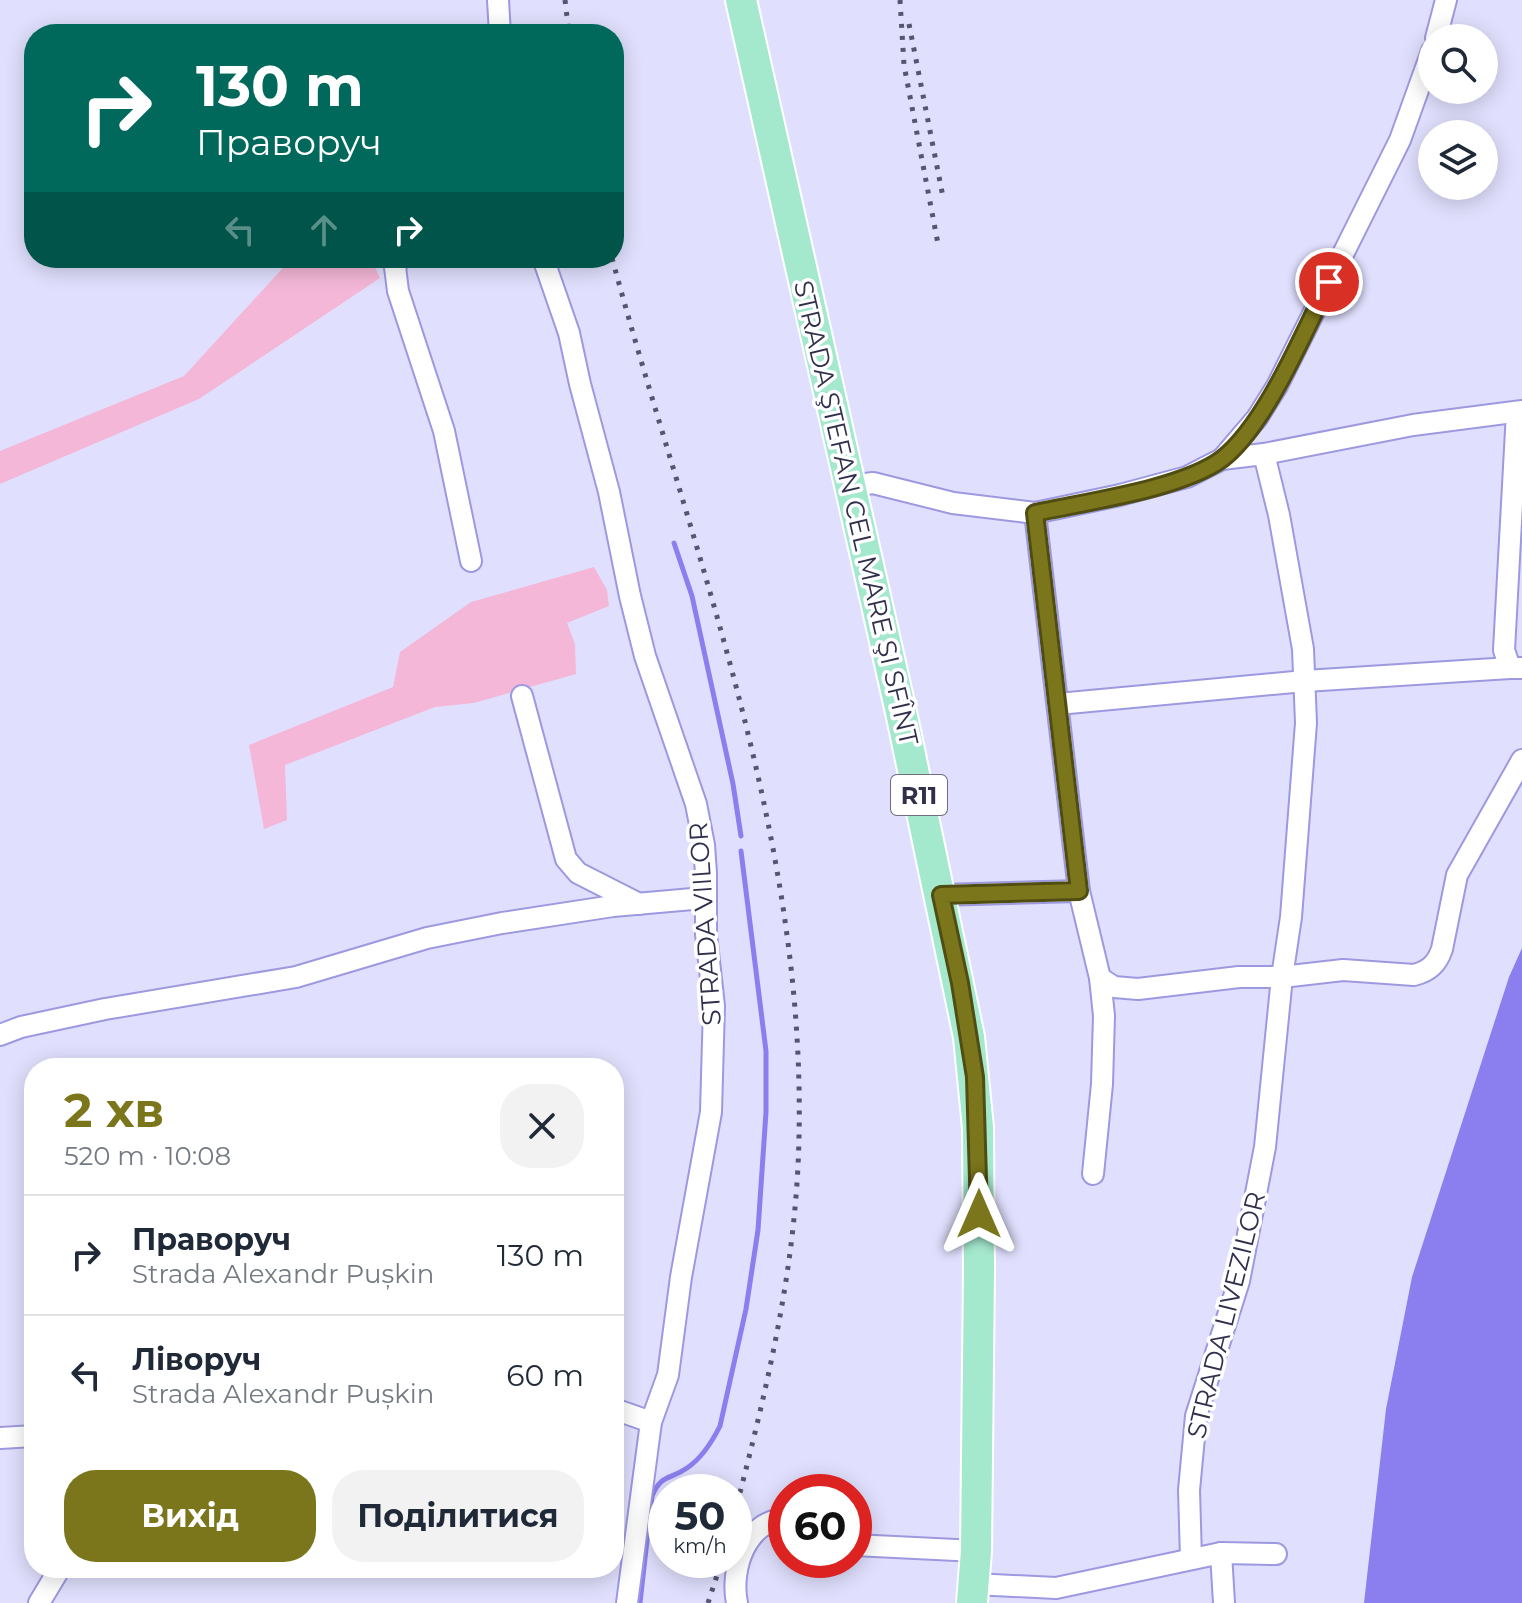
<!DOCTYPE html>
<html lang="uk">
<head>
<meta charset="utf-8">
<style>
	:root { --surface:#fff; --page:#f2f2f3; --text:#1f2937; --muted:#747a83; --line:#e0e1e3; --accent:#7b761b }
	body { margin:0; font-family:Montserrat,sans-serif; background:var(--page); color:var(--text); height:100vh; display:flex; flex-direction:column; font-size:30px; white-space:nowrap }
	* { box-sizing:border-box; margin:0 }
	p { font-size:26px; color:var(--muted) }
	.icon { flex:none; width:44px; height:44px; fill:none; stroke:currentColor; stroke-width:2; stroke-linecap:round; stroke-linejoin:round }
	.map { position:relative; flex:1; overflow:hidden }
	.details { position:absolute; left:24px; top:1058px; width:600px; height:520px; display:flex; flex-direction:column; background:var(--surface); border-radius:32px; box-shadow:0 4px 20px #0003 }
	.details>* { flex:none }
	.hud { position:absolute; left:24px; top:24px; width:600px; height:244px; border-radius:32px; box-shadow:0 4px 20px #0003; background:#00695c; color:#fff; overflow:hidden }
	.tools { position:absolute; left:1418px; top:24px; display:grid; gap:16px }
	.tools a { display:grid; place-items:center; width:80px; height:80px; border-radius:50%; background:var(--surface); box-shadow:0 4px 20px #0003; font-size:40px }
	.speed { position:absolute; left:648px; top:1474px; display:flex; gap:16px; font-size:40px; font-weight:700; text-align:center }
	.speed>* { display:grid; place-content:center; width:104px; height:104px; border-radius:50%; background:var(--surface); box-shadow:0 4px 20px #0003; line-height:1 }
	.speed small { font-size:20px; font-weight:400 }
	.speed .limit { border:12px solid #d22; background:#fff; color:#111 }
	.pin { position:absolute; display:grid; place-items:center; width:68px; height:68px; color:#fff; margin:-34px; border:4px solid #fff; border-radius:50%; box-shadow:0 2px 8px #0007 }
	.me { position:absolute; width:88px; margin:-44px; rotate:0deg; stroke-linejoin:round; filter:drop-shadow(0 0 6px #0008) }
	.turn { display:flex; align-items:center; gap:28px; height:168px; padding:0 40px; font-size:36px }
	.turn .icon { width:104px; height:104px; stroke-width:2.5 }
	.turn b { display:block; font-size:56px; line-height:68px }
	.lanes { display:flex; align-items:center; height:76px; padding:0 40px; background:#0003; justify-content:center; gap:40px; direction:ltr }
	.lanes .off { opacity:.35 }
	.round { display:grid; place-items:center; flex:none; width:84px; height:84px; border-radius:32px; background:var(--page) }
	.headline { display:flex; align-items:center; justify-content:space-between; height:136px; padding:0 40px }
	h1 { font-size:48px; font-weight:700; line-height:60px; color:var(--accent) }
	.cta { display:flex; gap:16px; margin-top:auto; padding:16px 40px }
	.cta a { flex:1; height:92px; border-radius:32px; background:var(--accent); color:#fff; font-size:32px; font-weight:700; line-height:92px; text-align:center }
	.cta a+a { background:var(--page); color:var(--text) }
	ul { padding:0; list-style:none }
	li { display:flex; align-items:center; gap:24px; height:120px; padding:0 40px; border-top:2px solid var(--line) }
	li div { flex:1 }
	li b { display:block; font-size:30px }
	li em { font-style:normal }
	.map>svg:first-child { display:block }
</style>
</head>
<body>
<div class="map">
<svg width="1522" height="1603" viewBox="0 0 1522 1603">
	<rect width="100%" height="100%" fill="#e0e0fe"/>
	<!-- green -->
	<g fill="#f4b7d7">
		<path d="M292 258H371L380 278 199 399 0 484V451L184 376Z"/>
		<path d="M594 567 607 590 609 606 567 623 575 644 576 674 474 703 435 707 285 765 287 820 264 829 249 745 393 687 400 652 471 602Z"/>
	</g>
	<!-- water -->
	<path fill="#8b7fef" d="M1522 948V1603H1364L1386 1409 1412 1277 1509 977Z"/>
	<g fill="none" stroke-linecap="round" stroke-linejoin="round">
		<!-- stream -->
		<g stroke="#8b7fef" stroke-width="5">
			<path d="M674 543 692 596 733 784 741 836"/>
			<path d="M640 1603 652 1496C661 1474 670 1480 687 1468 702 1458 712 1442 720 1426L746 1309 758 1230 766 1112V1051L741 851"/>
		</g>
		<!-- minor casing -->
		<g stroke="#9d99e0" stroke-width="24">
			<g id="minor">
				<path d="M498 0 500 34"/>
				<path d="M1436 38 1446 0"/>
				<path d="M400 258 395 267 398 291 444 431 471 561"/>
				<path d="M543 258 569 333 580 384 609 492 630 596 645 656 696 804 704 845 706 873V934L714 1006 711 1112 681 1277 668 1375 651 1422 627 1603"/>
				<path d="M1517 412 1504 650 1510 668H1522"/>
				<path d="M1222 459 1264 454 1413 425 1522 411"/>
				<path d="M851 486 873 483 953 503 1035 513 1120 495 1187 477 1222 459 1257 418 1277 386 1400 140 1432 51"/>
				<path d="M1035 513 1079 891 1100 978 1104 1016 1102 1084 1093 1174"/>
				<path d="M522 696 566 859 578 873 639 904"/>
				<path d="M1058 704 1305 681 1510 668"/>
				<path d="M941 895 1079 891"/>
				<path d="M1100 978 1114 987 1138 989 1239 977H1282L1343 970 1414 975C1429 971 1437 964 1442 949L1457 875 1522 760"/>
				<path d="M0 1035 21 1027 105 1009 296 977 427 938 502 923 613 906 704 898"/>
				<path d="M614 1409 651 1422"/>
				<path d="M0 1438 34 1436"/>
				<path d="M854 1545 976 1551"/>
				<path d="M1221 1553 1224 1603"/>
				<path d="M1191 1559 1189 1490 1196 1416 1239 1281 1265 1147 1282 977 1291 917 1306 723 1303 649 1279 515 1264 454"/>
				<path d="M974 1584 1056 1588 1221 1553 1276 1554"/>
				<path d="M39 1603 60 1568"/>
				<path d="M737 1603C730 1569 746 1520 786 1519"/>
			</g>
		</g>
		<!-- primary casing -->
		<g stroke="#fff" stroke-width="34">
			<path id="primary" d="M741 0 901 712 969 1037 978 1128 979 1271 976 1551 972 1603"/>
		</g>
		<!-- minor -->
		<use href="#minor" stroke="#fff" stroke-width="20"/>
		<!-- primary -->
		<use href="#primary" stroke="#a4e8ce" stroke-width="30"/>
		<!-- rail -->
		<g stroke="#555471" stroke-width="5" stroke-dasharray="4 8" stroke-linecap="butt">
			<path d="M565 0 569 34"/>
			<path d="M900 0 904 65 938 244"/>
			<path d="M909 24 943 197"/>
			<path d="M612 258C693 558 813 849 798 1166 792 1286 764 1400 734 1516"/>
			<path d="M708 1603 722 1560"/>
		</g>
	</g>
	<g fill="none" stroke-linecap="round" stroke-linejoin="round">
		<!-- route casing -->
		<g stroke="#504d12" stroke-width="20">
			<path id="route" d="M979 1214 975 1077 960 983 941 895 1079 891 1035 513C1085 502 1182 489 1222 459 1266 425 1304 332 1329 282"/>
		</g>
		<!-- route -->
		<use href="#route" stroke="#7b761b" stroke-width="14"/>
	</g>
	<g text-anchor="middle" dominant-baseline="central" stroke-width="7" stroke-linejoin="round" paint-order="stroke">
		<!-- shield labels -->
		<rect fill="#fff" stroke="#6e6d82" stroke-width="2" x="891" y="775" width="56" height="40" rx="6"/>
		<g font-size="24" font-weight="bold" fill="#302f4c">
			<text x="919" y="795">R11</text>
		</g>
		<!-- street labels -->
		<g font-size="26" fill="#302f4c" stroke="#fff">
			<text transform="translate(856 513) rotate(77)">STRADA ŞTEFAN CEL MARE ŞI SFÎNT</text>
			<text transform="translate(705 924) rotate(-94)">STRADA VIILOR</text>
			<text transform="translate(1226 1315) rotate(-76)">STRADA LIVEZILOR</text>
		</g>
	</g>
</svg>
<div class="tools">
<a><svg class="icon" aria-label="search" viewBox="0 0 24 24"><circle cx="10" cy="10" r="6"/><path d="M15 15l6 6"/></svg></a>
<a><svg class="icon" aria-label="layers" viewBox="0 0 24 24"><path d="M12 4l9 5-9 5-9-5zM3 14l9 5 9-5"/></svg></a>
</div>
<div class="speed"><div>50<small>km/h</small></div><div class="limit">60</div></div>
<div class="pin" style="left:1329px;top:282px;background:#d93025"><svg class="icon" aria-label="arrive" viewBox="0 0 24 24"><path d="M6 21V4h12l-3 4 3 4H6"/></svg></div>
<svg class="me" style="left:979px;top:1214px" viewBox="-20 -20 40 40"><path d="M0-17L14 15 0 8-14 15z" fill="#7b761b" stroke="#fff" stroke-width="4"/></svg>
<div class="hud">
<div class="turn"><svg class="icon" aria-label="right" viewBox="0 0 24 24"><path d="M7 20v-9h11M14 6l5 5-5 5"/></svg><div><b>130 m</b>Праворуч</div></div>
<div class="lanes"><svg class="icon off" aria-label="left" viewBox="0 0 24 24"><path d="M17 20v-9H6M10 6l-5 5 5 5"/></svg><svg class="icon off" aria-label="ahead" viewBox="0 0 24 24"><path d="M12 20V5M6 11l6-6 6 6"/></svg><svg class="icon" aria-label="right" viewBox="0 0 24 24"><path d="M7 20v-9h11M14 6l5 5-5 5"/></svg></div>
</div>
<section class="details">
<div class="headline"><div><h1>2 хв</h1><p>520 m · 10:08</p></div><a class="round"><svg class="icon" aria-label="close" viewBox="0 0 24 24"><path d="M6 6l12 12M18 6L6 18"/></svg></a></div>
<ul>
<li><svg class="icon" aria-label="right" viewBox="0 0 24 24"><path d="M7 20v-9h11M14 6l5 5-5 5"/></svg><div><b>Праворуч</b><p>Strada Alexandr Pușkin</p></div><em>130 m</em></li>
<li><svg class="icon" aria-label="left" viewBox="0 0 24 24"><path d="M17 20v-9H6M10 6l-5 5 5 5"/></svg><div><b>Ліворуч</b><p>Strada Alexandr Pușkin</p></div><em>60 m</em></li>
</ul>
<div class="cta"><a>Вихід</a><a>Поділитися</a></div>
</section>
</div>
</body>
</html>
